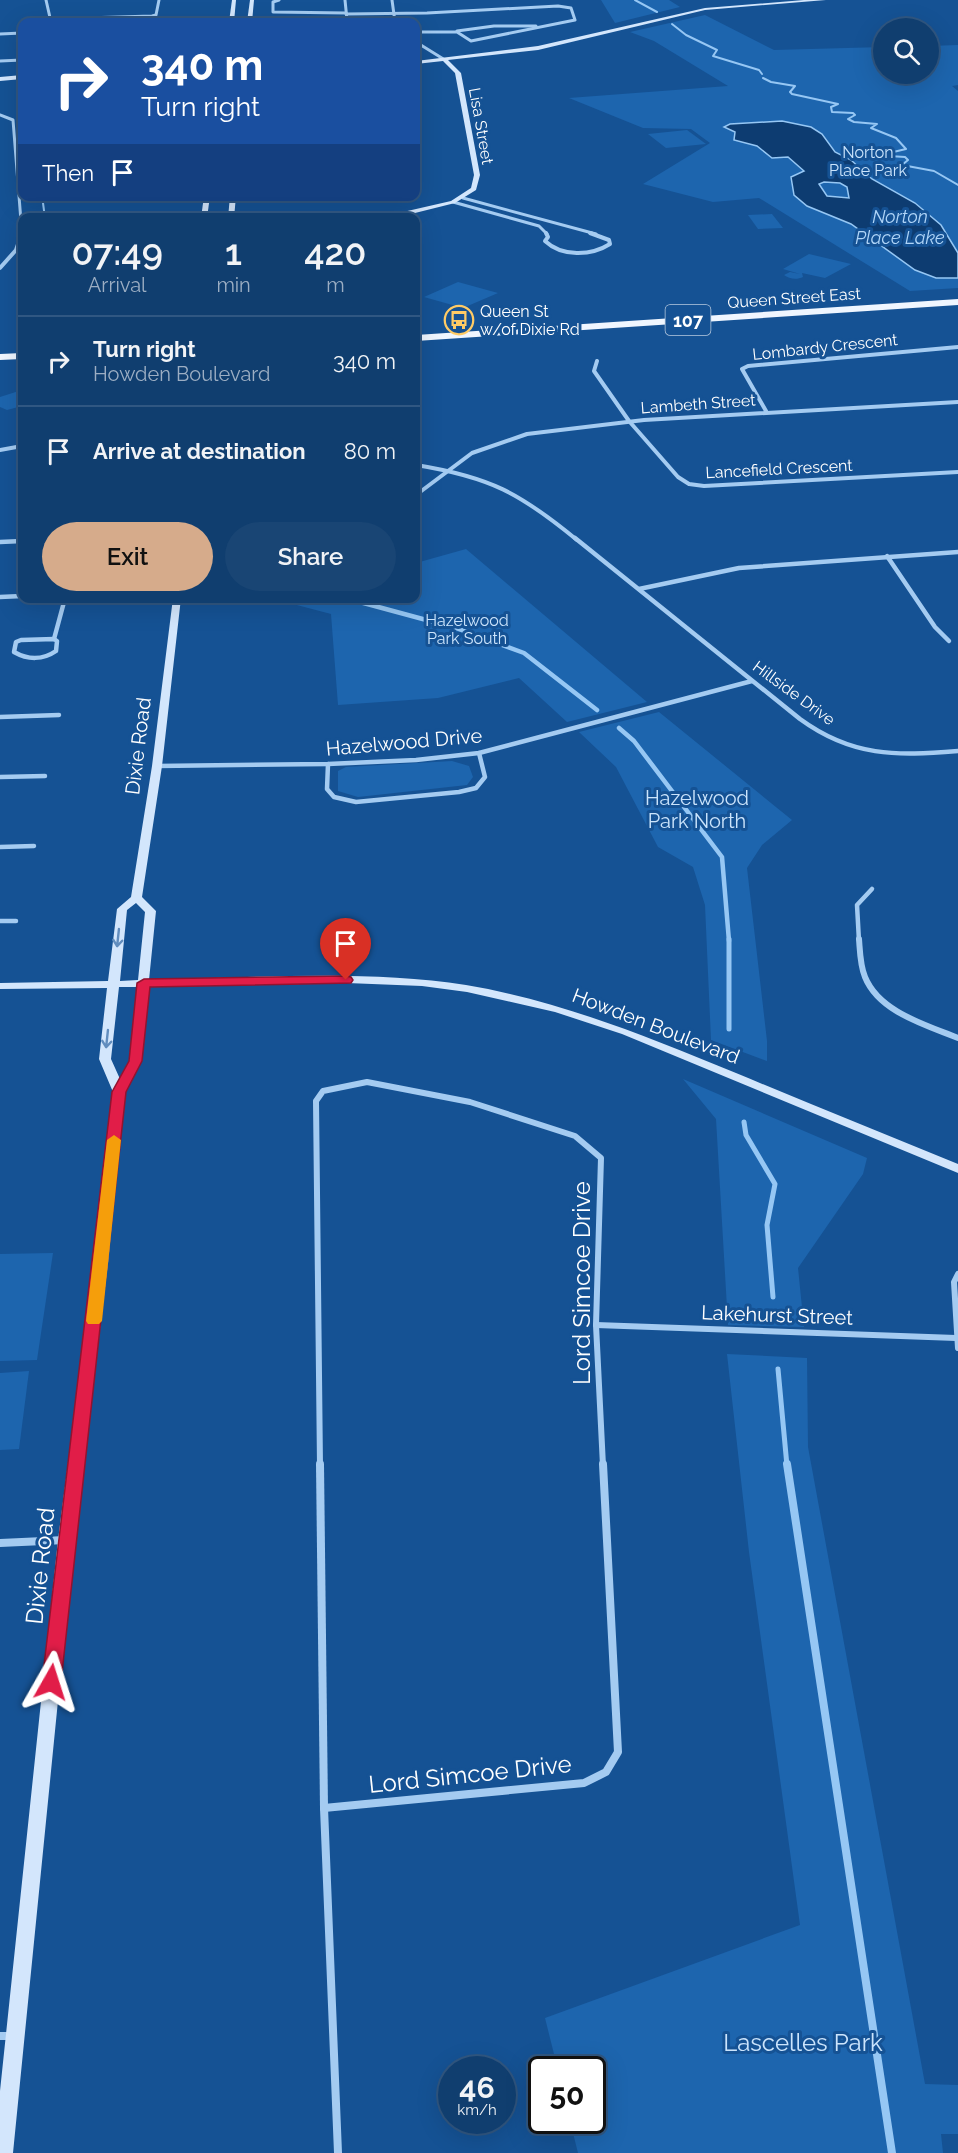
<!DOCTYPE html>
<html lang="en">
<head>
<meta charset="utf-8">
<style>
	:root { --surface:#103e6f; --page:#194574; --text:#f1f3f6; --muted:#9caec3; --line:#305782; --accent:#d6ab8b }
	body { margin:0; font-family:Raleway,sans-serif; background:var(--page); color:var(--text); height:100vh; display:flex; flex-direction:column; font-size:22px; white-space:nowrap }
	* { box-sizing:border-box; margin:0 }
	p { font-size:20px; color:var(--muted) }
	.icon { flex:none; width:33px; height:33px; fill:none; stroke:currentColor; stroke-width:2; stroke-linecap:round; stroke-linejoin:round }
	.map { position:relative; flex:1; overflow:hidden }
	.drawer { position:absolute; left:18px; top:213px; width:402px; height:390px; display:flex; flex-direction:column; background:var(--surface); border-radius:12px; box-shadow:0 6px 24px #0002,0 0 0 2px var(--line) }
	.drawer>* { flex:none }
	.hud { position:absolute; left:18px; top:18px; width:402px; height:183px; border-radius:12px; box-shadow:0 6px 24px #0002,0 0 0 2px var(--line); background:#1a4fa0; color:#fff; overflow:hidden }
	.tools { position:absolute; left:873px; top:18px; display:grid; gap:12px }
	.tools a { display:grid; place-items:center; width:66px; height:66px; border-radius:50%; background:var(--surface); box-shadow:0 6px 24px #0002,0 0 0 2px var(--line); font-size:30px }
	.speed { position:absolute; left:438px; top:2056px; display:flex; gap:12px; font-size:30px; font-weight:700; text-align:center }
	.speed>* { display:grid; place-content:center; width:78px; height:78px; border-radius:50%; background:var(--surface); box-shadow:0 6px 24px #0002,0 0 0 2px var(--line); line-height:1 }
	.speed small { font-size:15px; font-weight:400 }
	.speed .limit { border:3px solid #111; border-radius:9px; background:#fff; color:#111 }
	.pin { position:absolute; display:grid; place-items:center; width:51px; height:51px; color:#fff; margin:-62px -26px; border-radius:50% 50% 50% 0; rotate:-45deg; box-shadow:0 0 6px #0007 }
	.pin .icon { rotate:45deg }
	.me { position:absolute; width:66px; margin:-33px; rotate:6deg; stroke-linejoin:round; filter:drop-shadow(0 0 4px #0008) }
	.turn { display:flex; align-items:center; gap:21px; height:126px; padding:0 24px; font-size:27px }
	.turn .icon { width:78px; height:78px; stroke-width:2.5 }
	.turn b { display:block; font-size:42px; line-height:51px }
	.then { display:flex; align-items:center; height:57px; padding:0 24px; background:#0003; gap:12px; font-size:22px }
	.eta { display:flex; justify-content:space-evenly; align-items:center; height:102px; text-align:center }
	.eta b { font-size:36px; font-weight:600; line-height:42px }
	.action { display:flex; gap:12px; margin-top:auto; padding:12px 24px }
	.action a { flex:1; height:69px; border-radius:36px; background:var(--accent); color:#111; font-size:24px; font-weight:600; line-height:69px; text-align:center }
	.action a+a { background:var(--page); color:var(--text) }
	ul { padding:0; list-style:none }
	li { display:flex; align-items:center; gap:18px; height:90px; padding:0 24px; border-top:2px solid var(--line) }
	li div { flex:1 }
	li b { display:block; font-size:22px }
	li em { font-style:normal }
	.map>svg:first-child { display:block }
</style>
</head>
<body>
<div class="map">
<svg width="958" height="2153" viewBox="0 0 958 2153">
	<rect width="100%" height="100%" fill="#155294"/>
	<!-- green -->
	<g fill="#1d65ae">
		<path d="M601 0H669L680 7 615 23Z"/>
		<path d="M705 15 774 50 883 47 884 74H928L929 46 958 45V85L952 86 958 91V288L910 291 759 198 713 202 643 184 710 143 691 129 643 128 569 98 728 86 654 41 630 32Z"/>
		<path d="M687 130 706 144 666 148 648 134Z"/>
		<path d="M772 214 783 228 758 229 748 215Z"/>
		<path d="M809 254 851 264 825 278 802 273 803 277C797 280 789 279 784 275L790 272 800 274 783 269Z"/>
		<path d="M458 282 498 293 463 308 424 297Z"/>
		<path d="M22 390V406L7 410 0 407V397Z"/>
		<path d="M466 549 647 702 567 722 519 678 438 698 338 705 331 614 274 599 416 598V563Z"/>
		<path d="M659 712 792 820 762 845 747 868 767 1041V1061L711 1040 705 905 693 867 658 847 616 767 579 732Z"/>
		<path d="M452 761 469 766 473 777 467 785 358 797 338 791V771L346 767Z"/>
		<path d="M683 1079 867 1158 863 1174 798 1268 804 1327 728 1325 716 1119Z"/>
		<path d="M53 1253 37 1360 0 1361V1254Z"/>
		<path d="M727 1354 807 1358 808 1447 925 2084 958 2085V2134H941L943 2153H578L570 2121H592V2070H558L545 2018 800 1925 749 1552Z"/>
		<path d="M29 1371 19 1449 0 1450V1373Z"/>
	</g>
	<!-- water -->
	<path fill="#0d3c71" stroke="#96c7f4" stroke-width="1.5" fill-rule="evenodd" d="M782 121 811 127 822 134 835 152 851 160 872 179 915 203 941 225 958 253V278H936L915 270 851 224 807 206 794 195 791 177 804 171 788 157 772 158 757 146 734 140 735 132 724 127 730 124ZM824 182 840 183 847 187 849 198 827 196 819 184Z"/>
	<g fill="none" stroke-linecap="round" stroke-linejoin="round">
		<!-- stream-far3 -->
		<g stroke="#96c7f4" stroke-width="2">
			<path d="M635 0 657 12"/>
			<path d="M672 24 686 35 717 50 713 56 759 70 762 74"/>
			<path d="M763 78 771 82 795 86 790 92 792 94 838 104 831 107 832 112 853 113 855 115 848 119 854 122 877 124 871 128 896 138 906 149 889 153V156L905 157 908 160 902 165 934 171 958 185"/>
			<path d="M43 203 45 218"/>
		</g>
		<!-- stream-far2 -->
		<g stroke="#96c7f4" stroke-width="4.5">
			<path d="M345 598 456 628 524 653 597 710"/>
			<path d="M619 728 634 741 722 857 729 941"/>
		</g>
		<!-- stream-far1 -->
		<g stroke="#96c7f4" stroke-width="5">
			<path d="M729 939V1029"/>
			<path d="M744 1122 746 1135 775 1184 767 1225 773 1297"/>
			<path d="M778 1369 787 1466"/>
		</g>
		<!-- stream -->
		<path stroke="#96c7f4" stroke-width="8" d="M787 1464 892 2153"/>
		<!-- street-far4 -->
		<g stroke="#a4cbf1" stroke-width="3">
			<path d="M46 0 51 22"/>
			<path d="M279 0 273 2V12L346 13"/>
			<path d="M345 0 347 20"/>
			<path d="M392 0 395 22"/>
			<path d="M346 14 427 13 558 6 571 8 575 20 471 41 457 32H416"/>
			<path d="M51 19 152 16 156 15 159 0"/>
			<path d="M457 31 494 26H536"/>
			<path d="M0 34 22 33"/>
			<path d="M416 42 445 60"/>
			<path d="M0 61 22 60"/>
			<path d="M0 115 13 120 22 234"/>
			<path d="M463 198 596 234"/>
			<path d="M453 202 539 226 547 234"/>
		</g>
		<!-- street-far3 -->
		<g stroke="#a4cbf1" stroke-width="4">
			<path d="M546 233 548 237 545 241C562 257 591 256 610 244L609 240 590 233"/>
			<path d="M0 268 16 250 22 233"/>
			<path d="M597 361 594 371 629 421 678 477 689 484 704 486 958 472"/>
			<path d="M766 411 742 369 748 366 958 347"/>
			<path d="M0 450 22 446"/>
			<path d="M416 465C490 477 520 493 577 540"/>
			<path d="M416 495 472 453 527 434 644 420 958 402"/>
		</g>
		<!-- street-far2 -->
		<g stroke="#a4cbf1" stroke-width="4.5">
			<path d="M575 538 800 719C852 757 896 756 958 751"/>
			<path d="M0 542 22 541"/>
			<path d="M887 556 935 627 949 641"/>
			<path d="M639 589 739 568 958 552"/>
			<path d="M0 597 22 596"/>
			<path d="M54 639 57 641 56 651C43 660 28 660 14 652L16 642 21 640Z"/>
			<path d="M54 639 64 602 61 598"/>
			<path d="M0 717 59 715"/>
			<path d="M328 764 327 789 334 797 356 802 459 792 476 788 485 777 479 753"/>
			<path d="M157 766 328 764 416 760 479 753 752 681"/>
			<path d="M0 777 45 776"/>
			<path d="M0 847 34 846"/>
			<path d="M0 921H16"/>
			<path d="M859 941 857 905 872 889"/>
		</g>
		<!-- street-far1 -->
		<g stroke="#a4cbf1" stroke-width="6">
			<path d="M859 939C860 951 860 965 865 977 879 1012 926 1025 958 1038"/>
			<path d="M958 1274 954 1282 958 1348"/>
			<path d="M596 1325 956 1338"/>
			<path d="M320 1466 316 1101 323 1091 367 1082 470 1102 575 1136 601 1158 596 1325 603 1466"/>
		</g>
		<!-- street -->
		<g stroke="#a4cbf1" stroke-width="8">
			<path d="M320 1464 324 1808"/>
			<path d="M0 1543 65 1540"/>
			<path d="M324 1808 338 2153"/>
			<path d="M324 1808 584 1783 606 1772 618 1752 603 1464"/>
			<path d="M0 2036H14"/>
		</g>
		<!-- secondary -->
		<g fill="#d3e6fc" fill-rule="evenodd">
			<path d="M232 0H236L234 22H229Z"/>
			<path d="M250 0H254L252 22H247Z"/>
			<path d="M804 0H826L705 10 538 50 448 60 461 73 480 175 476 190 455 203 403 216 243 218 403 212 451 201 471 188 474 175 455 73 443 61 416 64V61L538 46 705 8Z"/>
			<path d="M22 75V79L0 81V77Z"/>
			<path d="M204 196H210L207 218H201Z"/>
			<path d="M230 196H236L234 218H228Z"/>
			<path d="M173 598H181L162 766 142 897 156 911 149 980C252 978 365 969 466 985 561 1001 648 1037 736 1073 810 1104 884 1134 958 1164V1173L622 1034 555 1012 467 992 422 986 347 983 149 987 141 1061 125 1092 108 1263 74 1540 13 2153H0V2091L58 1540 94 1263 113 1092 99 1059 107 988 0 989V983L108 981 117 909 131 897 152 766ZM136 903 145 912 138 980 120 981 127 910ZM119 987H137L129 1061 120 1079 111 1059Z"/>
		</g>
		<!-- primary -->
		<g fill="#eff6ff" fill-rule="evenodd">
			<path d="M958 299V305L416 341V335Z"/>
			<path d="M22 353V359L0 360V354Z"/>
		</g>
	</g>
	<!-- one-way arrows -->
	<defs><path id="oneway-shaft" d="M-6 0H5M1.5-3L5.5 0L1.5 3" fill="none" stroke-width="1.6" stroke-linecap="round" stroke-linejoin="round" transform="scale(1.5)"/></defs>
	<g stroke="#618dbe">
		<use href="#oneway-shaft" transform="translate(118 938) rotate(96)"/>
		<use href="#oneway-shaft" transform="translate(107 1039) rotate(96)"/>
	</g>
	<!-- route -->
	<path fill="#e11d48" stroke="#92132f" stroke-width="1.5" d="M346 976 351 977 353 980 351 983 150 987 142 1061 126 1092 61 1682 58 1687 51 1689 45 1687 42 1682 112 1092 129 1061 137 983 144 979Z"/>
	<!-- slow -->
	<path fill="#f59e0b" d="M114 1135 121 1140 102 1321 99 1324H88L86 1321 107 1140Z"/>
	<!-- icons -->
	<defs>
		<g id="bus-ring" transform="scale(1.5)"><circle r="9.5" fill="#155294" stroke="#ffcb65" stroke-width="1.5"/><path d="M-5-6H5V4H4V6H2V4H-2V6H-4V4H-5ZM-3.5-4V0h7V-4ZM-3.5 1.2v1.5H-2V1.2ZM2 1.2v1.5H3.5V1.2Z" fill="#ffcb65"/></g>
	</defs>
	<g fill-rule="evenodd">
		<use href="#bus-ring" x="459" y="320"/>
	</g>
	<g text-anchor="middle" dominant-baseline="central" stroke-width="6" stroke-linejoin="round" paint-order="stroke">
		<!-- far-street labels -->
		<g font-size="16" fill="#fff" stroke="#155294">
			<text transform="translate(481 126) rotate(80)">Lisa Street</text>
			<text transform="translate(794 298) rotate(-4)">Queen Street East</text>
			<text transform="translate(825 347) rotate(-6)">Lombardy Crescent</text>
			<text transform="translate(698 404) rotate(-4)">Lambeth Street</text>
			<text transform="translate(779 469) rotate(-3)">Lancefield Crescent</text>
			<text transform="translate(794 693) rotate(36)">Hillside Drive</text>
		</g>
		<!-- far-park labels -->
		<g font-size="16" fill="#cbe4fc" stroke="#155294">
			<text x="868" y="152">Norton<tspan x="868" dy="18">Place Park</tspan></text>
			<text x="467" y="620">Hazelwood<tspan x="467" dy="18">Park South</tspan></text>
		</g>
		<!-- far-poi labels -->
		<g font-size="16" fill="#fff" stroke="#155294" text-anchor="start">
			<text x="480" y="311">Queen St<tspan x="480" dy="18">w/of Dixie Rd</tspan></text>
		</g>
		<!-- far-water labels -->
		<g font-size="18" font-style="italic" fill="#b0d5f8" stroke="#155294">
			<text x="900" y="216">Norton<tspan x="900" dy="21">Place Lake</tspan></text>
		</g>
		<!-- shield labels -->
		<rect fill="#155294" stroke="#b9cbdf" stroke-width="1.5" x="665.5" y="305" width="45" height="30" rx="4.5"/>
		<g font-size="18" font-weight="bold" fill="#fff">
			<text x="688" y="320">107</text>
		</g>
		<!-- street labels -->
		<g font-size="20" fill="#fff" stroke="#155294">
			<text transform="translate(404 742) rotate(-5)">Hazelwood Drive</text>
			<text transform="translate(138 746) rotate(-83)">Dixie Road</text>
			<text transform="translate(656 1026) rotate(21)">Howden Boulevard</text>
			<text transform="translate(777 1315) rotate(2)">Lakehurst Street</text>
		</g>
		<!-- park labels -->
		<g font-size="20" fill="#cbe4fc" stroke="#155294">
			<text x="697" y="798">Hazelwood<tspan x="697" dy="23">Park North</tspan></text>
		</g>
		<!-- near-street labels -->
		<g font-size="24" fill="#fff" stroke="#155294">
			<text transform="translate(581 1283) rotate(-90)">Lord Simcoe Drive</text>
			<text transform="translate(40 1566) rotate(-84)">Dixie Road</text>
			<text transform="translate(470 1774) rotate(-6)">Lord Simcoe Drive</text>
		</g>
		<!-- near-park labels -->
		<g font-size="24" fill="#cbe4fc" stroke="#155294">
			<text x="803" y="2042">Lascelles Park</text>
		</g>
	</g>
</svg>
<div class="tools">
<a><svg class="icon" aria-label="search" viewBox="0 0 24 24"><circle cx="10" cy="10" r="6"/><path d="M15 15l6 6"/></svg></a>
</div>
<div class="speed"><div>46<small>km/h</small></div><div class="limit">50</div></div>
<div class="pin" style="left:346px;top:980px;background:#d93025"><svg class="icon" aria-label="arrive" viewBox="0 0 24 24"><path d="M6 21V4h12l-3 4 3 4H6"/></svg></div>
<svg class="me" style="left:51px;top:1682px" viewBox="-20 -20 40 40"><path d="M0-17L14 15 0 8-14 15z" fill="#e11d48" stroke="#fff" stroke-width="4"/></svg>
<div class="hud">
<div class="turn"><svg class="icon" aria-label="right" viewBox="0 0 24 24"><path d="M7 20v-9h11M14 6l5 5-5 5"/></svg><div><b>340 m</b>Turn right</div></div>
<div class="then">Then<svg class="icon" aria-label="arrive" viewBox="0 0 24 24"><path d="M6 21V4h12l-3 4 3 4H6"/></svg></div>
</div>
<section class="drawer">
<div class="eta">
<div><b>07:49</b><p>Arrival</p></div>
<div><b>1</b><p>min</p></div>
<div><b>420</b><p>m</p></div>
</div>
<ul>
<li><svg class="icon" aria-label="right" viewBox="0 0 24 24"><path d="M7 20v-9h11M14 6l5 5-5 5"/></svg><div><b>Turn right</b><p>Howden Boulevard</p></div><em>340 m</em></li>
<li><svg class="icon" aria-label="arrive" viewBox="0 0 24 24"><path d="M6 21V4h12l-3 4 3 4H6"/></svg><div><b>Arrive at destination</b></div><em>80 m</em></li>
</ul>
<div class="action"><a>Exit</a><a>Share</a></div>
</section>
</div>
</body>
</html>
